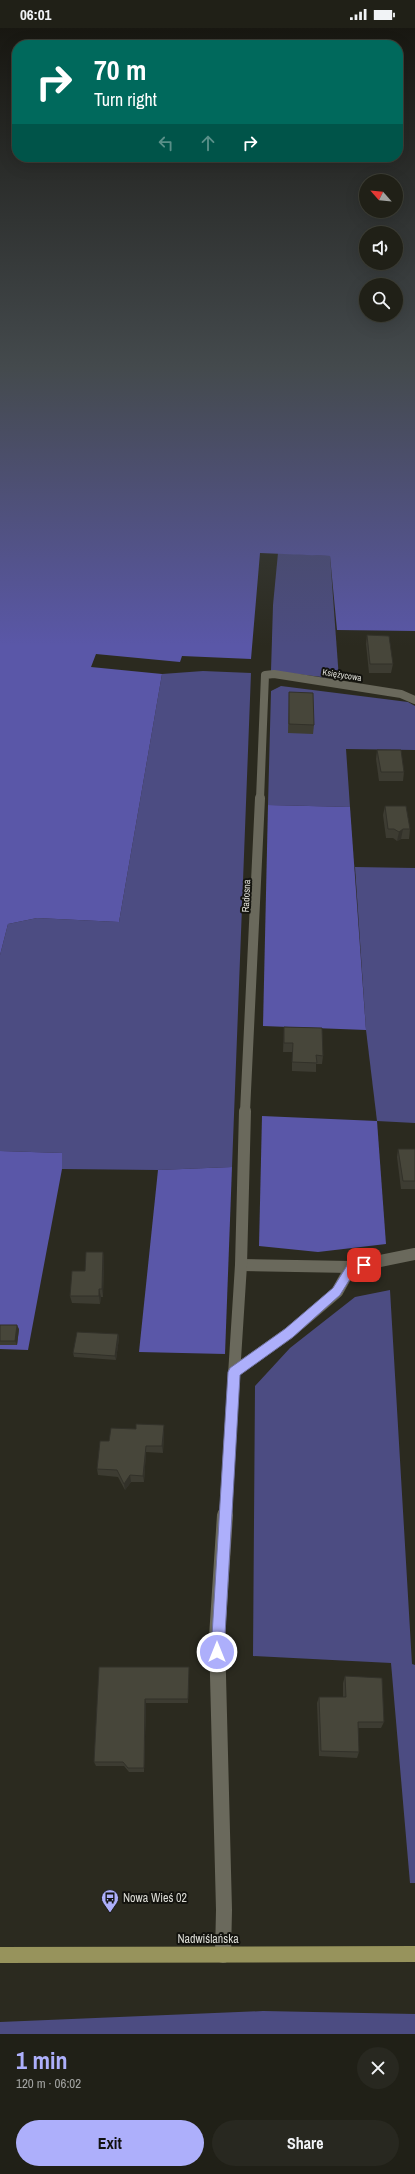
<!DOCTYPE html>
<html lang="en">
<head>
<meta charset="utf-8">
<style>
	:root { --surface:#202017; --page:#282820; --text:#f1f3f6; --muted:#a2a3a1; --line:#3d3e36; --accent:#adaffb }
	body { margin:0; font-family:"Archivo Narrow",sans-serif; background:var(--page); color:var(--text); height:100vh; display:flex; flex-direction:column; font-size:15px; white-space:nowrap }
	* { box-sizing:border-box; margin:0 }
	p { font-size:13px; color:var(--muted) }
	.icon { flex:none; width:22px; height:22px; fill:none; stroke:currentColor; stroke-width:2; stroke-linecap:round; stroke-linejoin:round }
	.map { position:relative; height:2006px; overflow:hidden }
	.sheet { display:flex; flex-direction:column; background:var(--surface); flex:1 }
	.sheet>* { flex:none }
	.hud { position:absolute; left:12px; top:12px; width:391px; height:122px; border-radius:16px; box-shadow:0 4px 16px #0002,0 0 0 1px var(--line); background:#00695c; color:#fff; overflow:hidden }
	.needle { width:26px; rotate:297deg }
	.tools { position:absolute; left:359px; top:146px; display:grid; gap:8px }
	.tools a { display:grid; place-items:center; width:44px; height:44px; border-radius:50%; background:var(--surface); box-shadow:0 4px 16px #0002,0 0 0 1px var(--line); font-size:20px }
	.pin { position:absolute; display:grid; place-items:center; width:34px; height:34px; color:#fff; margin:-17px; border-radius:8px; box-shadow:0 2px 6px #0006 }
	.me { position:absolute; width:44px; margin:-22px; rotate:0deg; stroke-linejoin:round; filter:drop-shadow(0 0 3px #0008) }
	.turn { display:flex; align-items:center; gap:14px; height:84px; padding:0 16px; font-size:18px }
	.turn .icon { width:52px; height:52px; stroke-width:2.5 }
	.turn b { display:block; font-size:28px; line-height:34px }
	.lanes { display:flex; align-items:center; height:38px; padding:0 16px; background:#0003; justify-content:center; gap:20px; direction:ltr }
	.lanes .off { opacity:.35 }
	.round { display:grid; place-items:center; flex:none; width:42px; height:42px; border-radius:21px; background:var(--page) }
	.headline { display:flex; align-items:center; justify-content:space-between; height:68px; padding:0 16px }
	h1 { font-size:24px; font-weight:700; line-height:30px; color:var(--accent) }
	.primary-button { display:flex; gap:8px; margin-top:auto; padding:8px 16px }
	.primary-button a { flex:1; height:46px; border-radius:24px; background:var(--accent); color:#111; font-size:16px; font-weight:700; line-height:46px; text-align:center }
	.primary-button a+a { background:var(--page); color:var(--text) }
	.status { display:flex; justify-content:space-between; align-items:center; height:28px; padding:0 20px; background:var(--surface); direction:ltr }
	.status svg { height:11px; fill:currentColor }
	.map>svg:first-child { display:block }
</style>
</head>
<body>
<div class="status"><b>06:01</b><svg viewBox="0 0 49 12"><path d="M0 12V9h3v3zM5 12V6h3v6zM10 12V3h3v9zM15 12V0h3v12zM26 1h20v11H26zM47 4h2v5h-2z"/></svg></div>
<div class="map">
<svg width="415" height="2006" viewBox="0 0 415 2006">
	<rect width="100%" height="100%" fill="#2b2a1f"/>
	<!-- green -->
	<g fill="#4c4c82">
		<path d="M278 525 330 528 339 651 271 643 273 577Z"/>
		<path d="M203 643 251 645 232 1139 158 1142 62 1141V1125L0 1123V927L8 896 37 890 119 894 162 646Z"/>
		<path d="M281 658 408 674 415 678V722L346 721 350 779 268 777 271 663Z"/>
		<path d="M355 839 415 840V1095L377 1093 366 1002Z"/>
		<path d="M390 1262 412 1636 415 1637V1855H410L391 1635 253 1628 255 1358 290 1320 355 1269Z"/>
		<path d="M263 1983 415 1986V2006H0V1994Z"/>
	</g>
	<!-- forest -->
	<g fill="#5a57a8">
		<path d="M0 337H415V603L337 602 330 528 260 525 251 631 182 628 180 634 96 626 91 639 162 646 119 894 37 890 8 896 0 927Z"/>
		<path d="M268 777 350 779 366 1002 263 998Z"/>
		<path d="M262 1088 377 1093 386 1216 318 1224 259 1218Z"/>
		<path d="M0 1123 62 1125V1141L28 1322 0 1321Z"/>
		<path d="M232 1139 225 1326 139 1324 158 1142Z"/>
	</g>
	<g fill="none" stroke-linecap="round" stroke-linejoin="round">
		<!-- minor-far3 -->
		<path stroke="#6a695c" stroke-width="8" d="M260 771 265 647 274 646 401 666 415 672"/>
		<!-- minor-far2 -->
		<path stroke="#6a695c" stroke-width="10" d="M245 1084 260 770"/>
		<!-- minor-far1 -->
		<g stroke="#6a695c" stroke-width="12">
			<path d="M241 1237 351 1239 415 1226"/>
			<path d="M234 1344 289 1305 337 1264 351 1239"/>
			<path d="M225 1488 241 1237 245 1083"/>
		</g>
		<!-- minor -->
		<path stroke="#6a695c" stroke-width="16" d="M223 1927 224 1882 217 1609 225 1487"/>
		<!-- major -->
		<path stroke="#97935c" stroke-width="16" d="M0 1927 415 1926"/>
	</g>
	<!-- wall -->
	<g fill="#3d3c32">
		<path d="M367 607 393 636 391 645H369L366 616Z"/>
		<path d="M289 664 314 697 313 706 288 705Z"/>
		<path d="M377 722 404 744 403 753H379L376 731Z"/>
		<path d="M385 778 410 801 409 811H401L397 813 393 810H386L383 787Z"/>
		<path d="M284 999 323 1028 322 1036H316V1044L292 1043V1024H283Z"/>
		<path d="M398 1121H415V1161H401L397 1129Z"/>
		<path d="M103 1224 104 1232 103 1269H101L100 1276 72 1275 70 1268 85 1243Z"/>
		<path d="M0 1297 19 1301 17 1317H0Z"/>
		<path d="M118 1306 119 1310 116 1332 74 1329 73 1325Z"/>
		<path d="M164 1397V1404L163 1425 146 1424 144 1454H131L125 1462 118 1449 98 1447 97 1441 136 1401Z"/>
		<path d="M99 1639H189L188 1675H146L144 1744H129L124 1738H96L94 1734Z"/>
		<path d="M345 1648 384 1694 381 1700H358L359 1724 357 1730 319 1728 317 1675 319 1669H343V1655Z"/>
	</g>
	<!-- shaded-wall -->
	<g fill="#323129">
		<path d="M403 801 401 811 397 813 399 804Z"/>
		<path d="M103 1224 104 1232 103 1269 102 1261Z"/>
		<path d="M99 1261 101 1269 100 1276 99 1268Z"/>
		<path d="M17 1297 19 1301 17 1317 15 1313Z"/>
		<path d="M118 1306 119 1310 116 1332 115 1328Z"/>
		<path d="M164 1397V1404L163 1425 162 1418Z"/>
		<path d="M146 1418V1424L144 1454 143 1448Z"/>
		<path d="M130 1447 131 1454 125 1462 124 1456Z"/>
		<path d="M145 1671 146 1675 144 1744V1740Z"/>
	</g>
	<!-- building -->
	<g fill="#47463a" stroke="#323129">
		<path d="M367 607 389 608 393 636H370Z"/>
		<path d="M289 664 313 665 314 697 289 696Z"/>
		<path d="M377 722H401L404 744H381Z"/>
		<path d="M385 778H406L410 801H403L399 804 394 801H388Z"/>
		<path d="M284 999 322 1000 323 1028 316 1027 317 1035 292 1034 293 1015H284Z"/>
		<path d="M398 1121H415V1153H403Z"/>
		<path d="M86 1224H103L102 1261H99V1268H70L72 1243H85Z"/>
		<path d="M0 1297H17L15 1313H0Z"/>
		<path d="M77 1304 118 1306 115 1328 73 1325Z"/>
		<path d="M136 1396 164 1397 162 1418H146L143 1448 130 1447 124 1456 117 1442 97 1441 100 1413H109L111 1400 136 1401Z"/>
		<path d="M99 1639H189L188 1671H145L144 1740H128L123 1734H94Z"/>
		<path d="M345 1648 382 1650 384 1694H358L359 1724 321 1723 319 1669H346Z"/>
	</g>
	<!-- sky -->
	<linearGradient id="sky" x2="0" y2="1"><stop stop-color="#181711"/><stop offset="0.55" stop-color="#444a4d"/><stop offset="1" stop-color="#444a4d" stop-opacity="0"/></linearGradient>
	<rect width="415" height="618" fill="url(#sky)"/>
	<!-- route -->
	<path fill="#adaffb" stroke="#7072a3" d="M364 1232 368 1233 369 1237 368 1240 355 1243 340 1267 293 1309 240 1347 224 1624 222 1629 217 1630 213 1629 211 1624 228 1344 230 1340 285 1301 333 1260 348 1236Z"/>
	<!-- icons -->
	<defs>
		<g id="bus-pin" transform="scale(0.9)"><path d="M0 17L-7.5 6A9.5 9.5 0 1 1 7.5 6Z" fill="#adaffb" stroke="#13130e"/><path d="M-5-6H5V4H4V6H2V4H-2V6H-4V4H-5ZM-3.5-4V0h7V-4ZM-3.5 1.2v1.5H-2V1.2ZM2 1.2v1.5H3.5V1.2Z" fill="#111"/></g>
	</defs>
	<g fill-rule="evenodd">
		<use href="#bus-pin" x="110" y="1870"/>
	</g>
	<g text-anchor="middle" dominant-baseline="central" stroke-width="4" stroke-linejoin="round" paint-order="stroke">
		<!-- far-street labels -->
		<g font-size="9" fill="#dcdcd5" stroke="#13130e">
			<text transform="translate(342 647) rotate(9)">Księżycowa</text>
		</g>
		<!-- street labels -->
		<g font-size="10" fill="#dcdcd5" stroke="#13130e">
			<text transform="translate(246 868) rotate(-87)">Radosna</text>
		</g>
		<!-- near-poi labels -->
		<g font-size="12" fill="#dcdcd5" stroke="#13130e" text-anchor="start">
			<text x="123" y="1870">Nowa Wieś 02</text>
		</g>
		<!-- near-street labels -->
		<g font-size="12" fill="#dcdcd5" stroke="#13130e">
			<text x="208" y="1911">Nadwiślańska</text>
		</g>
	</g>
</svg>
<div class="tools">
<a><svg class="needle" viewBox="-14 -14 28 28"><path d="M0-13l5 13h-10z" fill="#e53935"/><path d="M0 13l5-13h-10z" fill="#a2a3a1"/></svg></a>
<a><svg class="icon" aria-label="sound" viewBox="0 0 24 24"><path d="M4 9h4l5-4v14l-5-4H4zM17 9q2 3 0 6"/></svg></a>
<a><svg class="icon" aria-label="search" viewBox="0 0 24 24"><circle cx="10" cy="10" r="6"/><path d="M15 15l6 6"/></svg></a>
</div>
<div class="pin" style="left:364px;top:1237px;background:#d93025"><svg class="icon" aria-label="arrive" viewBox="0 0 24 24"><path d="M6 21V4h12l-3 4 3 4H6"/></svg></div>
<svg class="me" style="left:217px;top:1624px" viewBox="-20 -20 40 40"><circle r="17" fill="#adaffb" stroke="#fff" stroke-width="3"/><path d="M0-11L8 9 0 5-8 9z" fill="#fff"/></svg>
<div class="hud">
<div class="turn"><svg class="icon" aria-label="right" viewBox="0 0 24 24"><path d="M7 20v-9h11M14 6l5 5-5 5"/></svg><div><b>70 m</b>Turn right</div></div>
<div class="lanes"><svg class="icon off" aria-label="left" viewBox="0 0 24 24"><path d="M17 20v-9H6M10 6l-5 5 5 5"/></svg><svg class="icon off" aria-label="ahead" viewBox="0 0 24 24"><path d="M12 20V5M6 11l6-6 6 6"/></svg><svg class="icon" aria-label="right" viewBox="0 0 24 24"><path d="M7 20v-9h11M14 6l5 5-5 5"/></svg></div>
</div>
</div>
<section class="sheet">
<div class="headline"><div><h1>1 min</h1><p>120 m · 06:02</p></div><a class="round"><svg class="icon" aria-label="close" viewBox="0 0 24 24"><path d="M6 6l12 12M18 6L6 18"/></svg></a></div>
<div class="primary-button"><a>Exit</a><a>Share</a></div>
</section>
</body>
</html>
